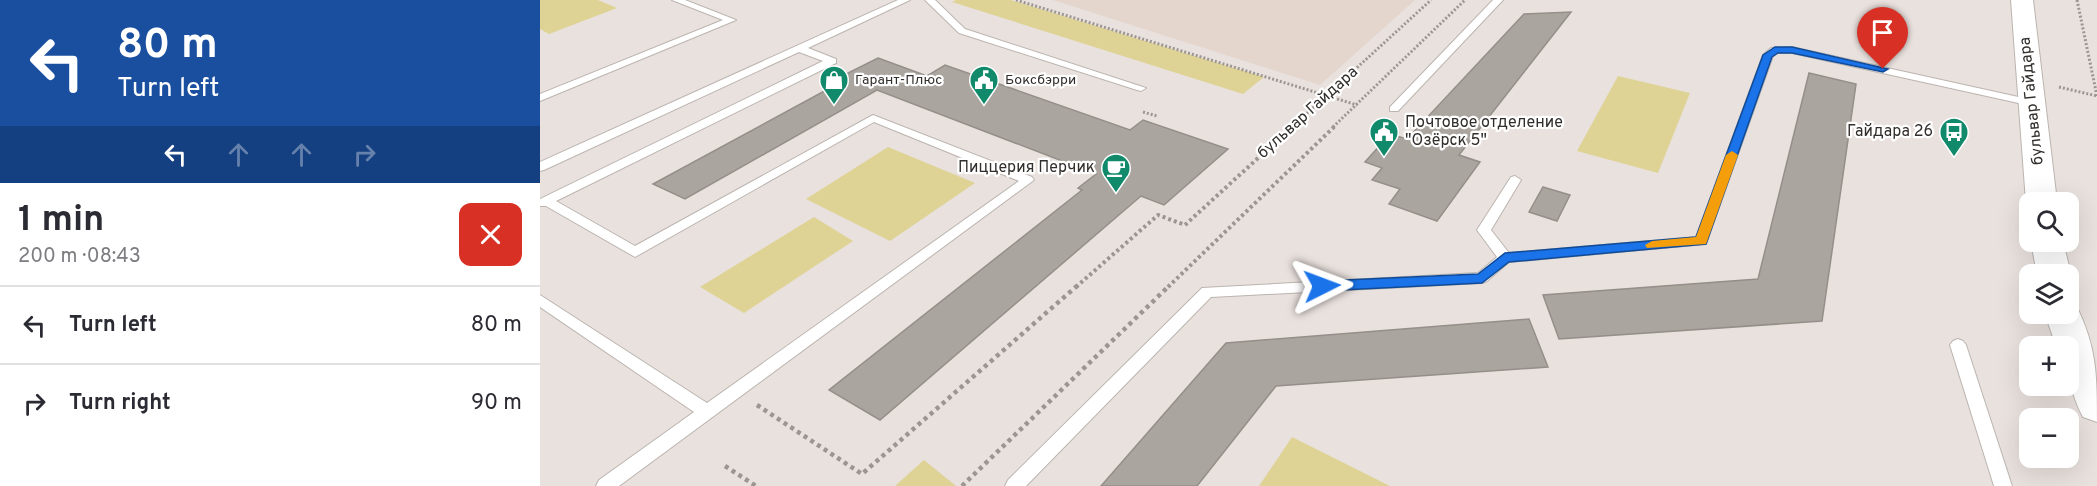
<!DOCTYPE html>
<html lang="en">
<head>
<meta charset="utf-8">
<style>
	:root { --surface:#fff; --page:#f2f2f3; --text:#2b2b33; --muted:#7c7c81; --line:#e1e1e2 }
	body { margin:0; font-family:Overpass,sans-serif; background:var(--page); color:var(--text); height:100vh; display:flex; flex-direction:column; font-size:22px; white-space:nowrap }
	* { box-sizing:border-box; margin:0 }
	p { font-size:20px; color:var(--muted) }
	.icon { flex:none; width:33px; height:33px; fill:none; stroke:currentColor; stroke-width:2; stroke-linecap:round; stroke-linejoin:round }
	.map { position:relative; flex:1; overflow:hidden }
	.sheet { display:flex; flex-direction:column; background:var(--surface); width:540px }
	.sheet>* { flex:none }
	.hud { background:#1a4fa0; color:#fff; overflow:hidden }
	.tools { position:absolute; left:1479px; top:192px; display:grid; gap:12px }
	.tools a { display:grid; place-items:center; width:60px; height:60px; border-radius:12px; background:var(--surface); box-shadow:0 6px 24px #0002; font-size:30px }
	.pin { position:absolute; display:grid; place-items:center; width:51px; height:51px; color:#fff; margin:-62px -26px; border-radius:50% 50% 50% 0; rotate:-45deg; box-shadow:0 0 6px #0007 }
	.pin .icon { rotate:45deg }
	.me { position:absolute; width:66px; margin:-33px; rotate:87deg; stroke-linejoin:round; filter:drop-shadow(0 0 4px #0008) }
	.turn { display:flex; align-items:center; gap:21px; height:126px; padding:0 18px; font-size:27px }
	.turn .icon { width:78px; height:78px; stroke-width:2.5 }
	.turn b { display:block; font-size:42px; line-height:51px }
	.lanes { display:flex; align-items:center; height:57px; padding:0 18px; background:#0003; justify-content:center; gap:30px; direction:ltr }
	.lanes .off { opacity:.35 }
	.round { display:grid; place-items:center; flex:none; width:63px; height:63px; border-radius:12px; background:var(--page) }
	.headline { display:flex; align-items:center; justify-content:space-between; height:102px; padding:0 18px }
	h1 { font-size:36px; font-weight:700; line-height:45px }
	ul { padding:0; list-style:none }
	li { display:flex; align-items:center; gap:18px; height:78px; padding:0 18px; border-top:2px solid var(--line) }
	li div { flex:1 }
	li b { display:block; font-size:22px }
	li em { font-style:normal }
	main { display:flex; flex:1; min-height:0 }
	.map>svg:first-child { display:block }
</style>
</head>
<body>
<main>
<section class="sheet">
<div class="hud">
<div class="turn"><svg class="icon" aria-label="left" viewBox="0 0 24 24"><path d="M17 20v-9H6M10 6l-5 5 5 5"/></svg><div><b>80 m</b>Turn left</div></div>
<div class="lanes"><svg class="icon" aria-label="left" viewBox="0 0 24 24"><path d="M17 20v-9H6M10 6l-5 5 5 5"/></svg><svg class="icon off" aria-label="ahead" viewBox="0 0 24 24"><path d="M12 20V5M6 11l6-6 6 6"/></svg><svg class="icon off" aria-label="ahead" viewBox="0 0 24 24"><path d="M12 20V5M6 11l6-6 6 6"/></svg><svg class="icon off" aria-label="right" viewBox="0 0 24 24"><path d="M7 20v-9h11M14 6l5 5-5 5"/></svg></div>
</div>
<div class="headline"><div><h1>1 min</h1><p>200 m · 08:43</p></div><a class="round" style="background:#d93025;color:#fff"><svg class="icon" aria-label="close" viewBox="0 0 24 24"><path d="M6 6l12 12M18 6L6 18"/></svg></a></div>
<ul>
<li><svg class="icon" aria-label="left" viewBox="0 0 24 24"><path d="M17 20v-9H6M10 6l-5 5 5 5"/></svg><div><b>Turn left</b></div><em>80 m</em></li>
<li><svg class="icon" aria-label="right" viewBox="0 0 24 24"><path d="M7 20v-9h11M14 6l5 5-5 5"/></svg><div><b>Turn right</b></div><em>90 m</em></li>
</ul>
</section>
<div class="map">
<svg width="1557" height="486" viewBox="0 0 1557 486">
	<rect width="100%" height="100%" fill="#e9e1dd"/>
	<!-- built -->
	<path fill="#e4d5cd" d="M513 0H875L780 85Z"/>
	<!-- green -->
	<g fill="#ded395">
		<path d="M0 0H58L77 8 9 34 0 29Z"/>
		<path d="M416 0H471L724 77 703 94 412 2Z"/>
		<path d="M1078 76 1150 93 1118 173 1037 151Z"/>
		<path d="M348 147 435 183 350 241 266 199Z"/>
		<path d="M274 217 313 241 204 313 160 287Z"/>
		<path d="M752 437 850 486H719Z"/>
		<path d="M384 460 416 486H355Z"/>
	</g>
	<!-- building -->
	<g fill="#aaa59f" stroke="#948f89" stroke-width="1.5">
		<path d="M1031 12 919 155 940 162 897 221 849 204 860 189 832 180 842 168 825 162 850 134 867 139 984 14Z"/>
		<path d="M338 58 387 76 405 65 590 130 603 120 688 149 624 205 601 196 340 420 289 390 542 190 538 188 556 174 337 90 145 199 113 184 290 88 284 85Z"/>
		<path d="M1269 73 1316 84 1282 321 1019 339 1003 295 1218 279Z"/>
		<path d="M1003 187 1030 195 1017 221 989 212Z"/>
		<path d="M989 319 1008 367 736 386 657 486H561L686 343Z"/>
	</g>
	<g fill="none" stroke-linecap="round" stroke-linejoin="round">
		<!-- lane casing -->
		<g stroke="#bbb4af" stroke-width="2">
			<g id="lane">
				<path d="M132 0H145L196 20 0 101V94L183 20Z"/>
				<path d="M358 0H370L268 48 296 59V63L16 201 95 246 333 115 492 177 494 180 79 486H56L59 480 154 412 0 307V295L167 403 479 181 334 122 95 257 6 206H0V199L283 61 259 52 4 170 0 171V162Z"/>
				<path d="M385 0H395L425 29 606 88 601 91 597 90 419 33Z"/>
				<path d="M953 0H963L858 111H850V107Z"/>
				<path d="M1252 47 1492 100 1497 103 1492 106 1252 53H1237L1233 56 1166 244 969 262 947 281 942 283 671 297 486 486H465L468 480 662 288 938 273 957 257 937 230 971 177 975 176 981 180 951 230 969 253 1156 237 1223 55 1231 48Z"/>
				<path d="M1418 339 1423 341 1426 345 1472 486H1454L1410 345 1413 341Z"/>
			</g>
		</g>
		<!-- secondary casing -->
		<g stroke="#bbb4af" stroke-width="2">
			<g id="secondary">
				<path d="M1471 0H1493L1517 202H1490V207L1486 202Z"/>
				<path d="M1491 242H1523L1531 274 1528 278V274H1497Z"/>
				<path d="M1528 303 1536 305C1557 348 1557 375 1557 422L1543 417C1530 393 1528 373 1528 346H1516L1505 314H1528Z"/>
			</g>
		</g>
		<!-- path-far2 -->
		<g stroke="#9c9693" stroke-width="3" stroke-dasharray="2 2" stroke-linecap="butt">
			<path d="M476 0 817 105"/>
			<path d="M1537 0 1557 96"/>
			<path d="M1519 87 1557 96"/>
			<path d="M603 112 617 116"/>
			<path d="M752 127 891 0"/>
			<path d="M793 127 925 0"/>
		</g>
		<!-- path-far1 -->
		<g stroke="#9c9693" stroke-width="4" stroke-dasharray="3 3" stroke-linecap="butt">
			<path d="M536 287 618 215 645 225 753 126"/>
			<path d="M628 287 795 126"/>
		</g>
		<!-- path -->
		<g stroke="#9c9693" stroke-width="4.5" stroke-dasharray="4 4" stroke-linecap="butt">
			<path d="M217 405 322 474 538 285"/>
			<path d="M185 466 216 486"/>
			<path d="M422 486 630 285"/>
		</g>
		<!-- lane -->
		<use href="#lane" fill="#fff" fill-rule="evenodd"/>
		<!-- secondary -->
		<use href="#secondary" fill="#fff" fill-rule="evenodd"/>
	</g>
	<!-- route -->
	<path fill="#1a73e8" stroke="#114b97" stroke-width="1.5" d="M1235 47H1252L1348 69 1343 72 1252 53H1238L1232 57 1166 244 969 262 942 283 782 291 774 286 782 281 938 274 965 253 1156 237 1223 55Z"/>
	<!-- slow -->
	<path fill="#f59e0b" d="M1192 151 1198 155 1166 244 1107 248 1105 245 1112 241 1156 237 1186 155Z"/>
	<!-- icons -->
	<defs>
		<g id="shop-pin" transform="scale(1.5)"><path d="M0 17L-7.5 6A9.5 9.5 0 1 1 7.5 6Z" fill="#118a6c" stroke="#fff"/><path d="M-5-2.5h2.3a2.7 3.5 0 0 1 5.4 0H5L5.5 6h-11ZM-1.5-2.5h3a1.5 2.3 0 0 0-3 0Z" fill="#fff"/></g>
		<g id="civic-pin" transform="scale(1.5)"><path d="M0 17L-7.5 6A9.5 9.5 0 1 1 7.5 6Z" fill="#118a6c" stroke="#fff"/><path d="M-.6-6.5H3V-4.5H.6V-3L4-1V1h2V6H-6V1h2V-1L-.6-3ZM-1.2 2.5V6h2.4V2.5Z" fill="#fff"/></g>
		<g id="bus-pin" transform="scale(1.5)"><path d="M0 17L-7.5 6A9.5 9.5 0 1 1 7.5 6Z" fill="#118a6c" stroke="#fff"/><path d="M-5-6H5V4H4V6H2V4H-2V6H-4V4H-5ZM-3.5-4V0h7V-4ZM-3.5 1.2v1.5H-2V1.2ZM2 1.2v1.5H3.5V1.2Z" fill="#fff"/></g>
		<g id="cafe-pin" transform="scale(1.5)"><path d="M0 17L-7.5 6A9.5 9.5 0 1 1 7.5 6Z" fill="#118a6c" stroke="#fff"/><path d="M-5.5-4.5H6V0H3Q3 3.5 0 3.5H-2.5Q-5.5 3.5-5.5 0ZM3-3.2v2h1.7v-2ZM-6 4.5H4V6H-6Z" fill="#fff"/></g>
	</defs>
	<g fill-rule="evenodd">
		<use href="#shop-pin" x="294" y="80"/>
		<use href="#civic-pin" x="444" y="80"/>
		<use href="#civic-pin" x="844" y="132"/>
		<use href="#bus-pin" x="1414" y="132"/>
		<use href="#cafe-pin" x="576" y="168"/>
	</g>
	<g text-anchor="middle" dominant-baseline="central" stroke-width="4.5" stroke-linejoin="round" paint-order="stroke">
		<!-- far-poi labels -->
		<g font-size="14" fill="#312e2c" stroke="#fff" text-anchor="start">
			<text x="315" y="80">Гарант-Плюс</text>
			<text x="465" y="80">Боксбэрри</text>
		</g>
		<!-- street labels -->
		<g font-size="16" fill="#312e2c" stroke="#fff">
			<text transform="translate(1492 101) rotate(-96)">бульвар Гайдара</text>
			<text transform="translate(768 113) rotate(-42)">бульвар Гайдара</text>
		</g>
		<!-- poi labels -->
		<g font-size="16" fill="#312e2c" stroke="#fff" text-anchor="end">
			<text x="865" y="123" text-anchor="start">Почтовое отделение<tspan x="865" dy="18">"Озёрск 5"</tspan></text>
			<text x="1393" y="132">Гайдара 26</text>
			<text x="555" y="168">Пиццерия Перчик</text>
		</g>
	</g>
</svg>
<div class="tools">
<a><svg class="icon" aria-label="search" viewBox="0 0 24 24"><circle cx="10" cy="10" r="6"/><path d="M15 15l6 6"/></svg></a>
<a><svg class="icon" aria-label="layers" viewBox="0 0 24 24"><path d="M12 4l9 5-9 5-9-5zM3 14l9 5 9-5"/></svg></a>
<a>+</a>
<a>−</a>
</div>
<div class="pin" style="left:1343px;top:69px;background:#d93025"><svg class="icon" aria-label="arrive" viewBox="0 0 24 24"><path d="M6 21V4h12l-3 4 3 4H6"/></svg></div>
<svg class="me" style="left:782px;top:286px" viewBox="-20 -20 40 40"><path d="M0-17L14 15 0 8-14 15z" fill="#1a73e8" stroke="#fff" stroke-width="4"/></svg>
</div>
</main>
</body>
</html>
